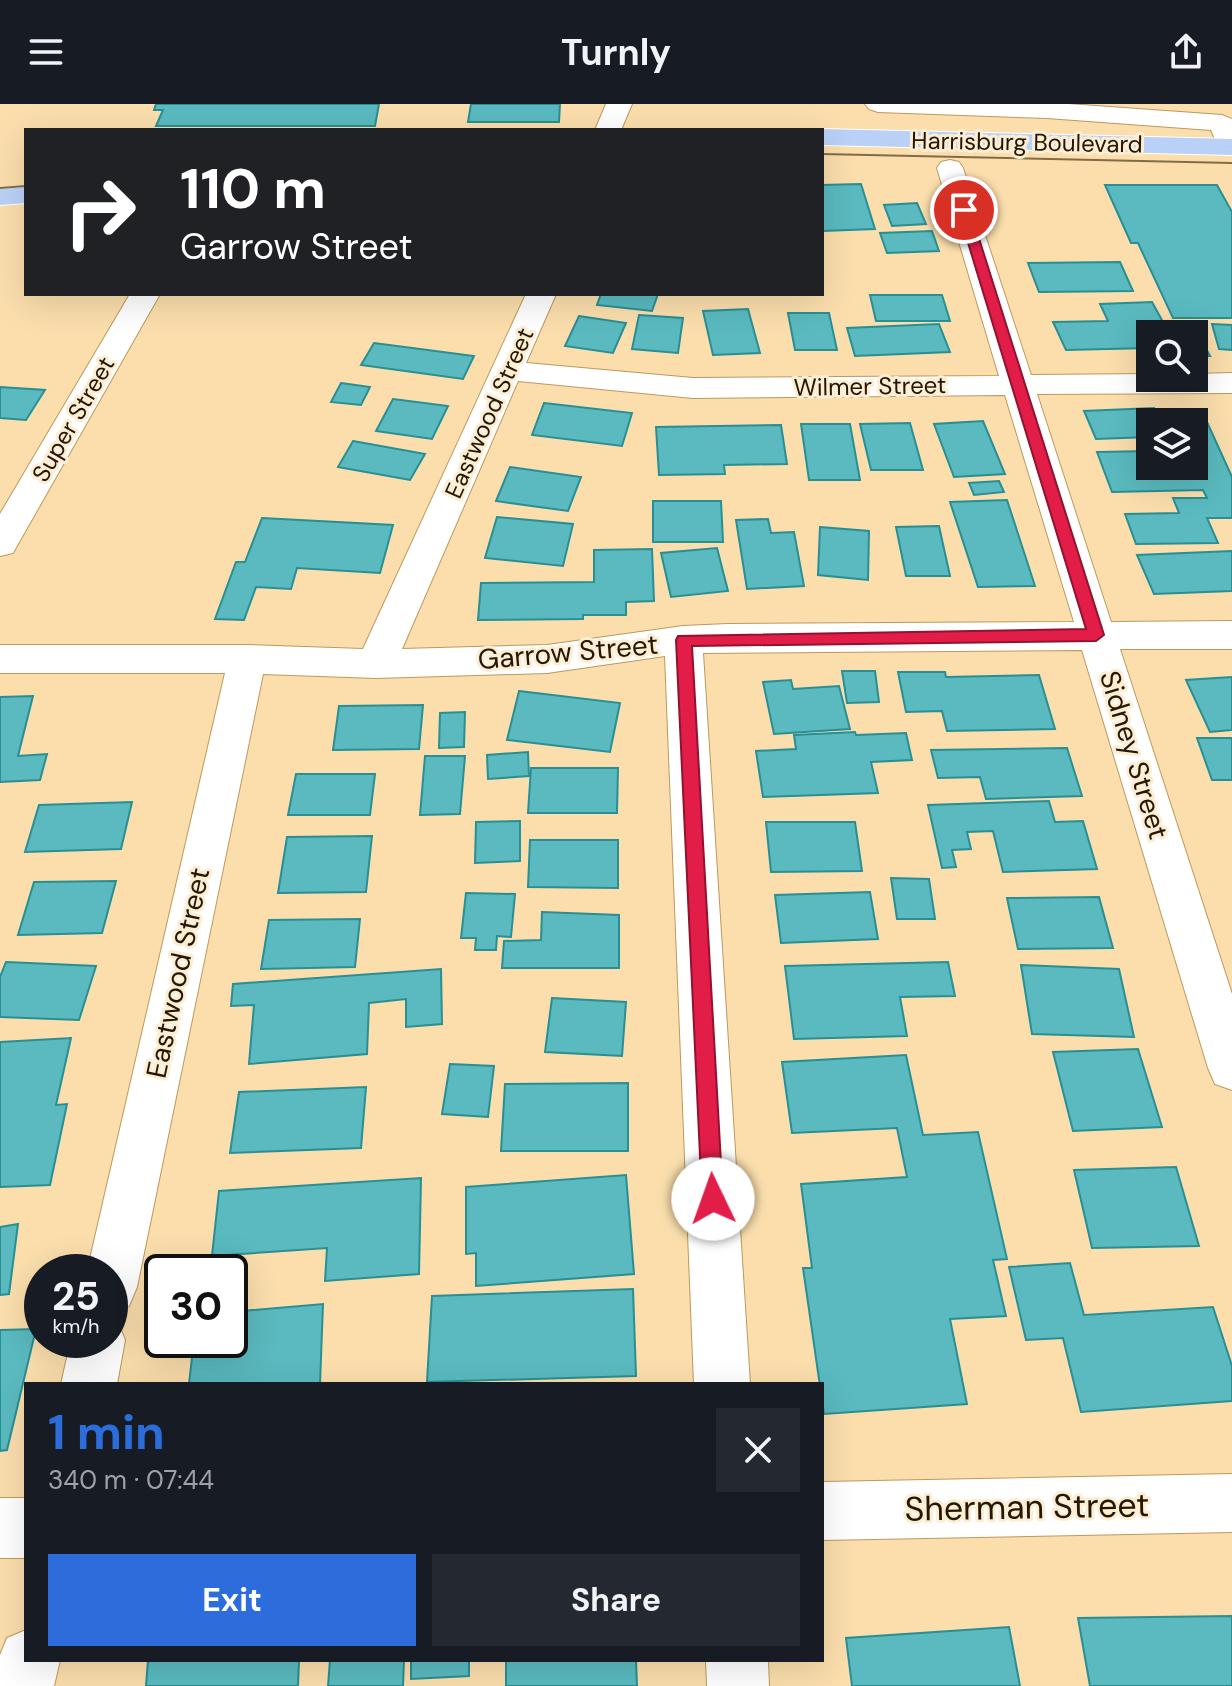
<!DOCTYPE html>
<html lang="en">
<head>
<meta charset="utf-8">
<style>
	:root { --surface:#171b24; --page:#242831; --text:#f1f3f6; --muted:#9ea1a6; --accent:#2d6ddb }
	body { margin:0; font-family:"DM Sans",sans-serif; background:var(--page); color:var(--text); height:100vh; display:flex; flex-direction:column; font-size:30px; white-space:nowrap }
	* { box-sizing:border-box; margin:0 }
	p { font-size:26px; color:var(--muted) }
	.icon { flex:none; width:44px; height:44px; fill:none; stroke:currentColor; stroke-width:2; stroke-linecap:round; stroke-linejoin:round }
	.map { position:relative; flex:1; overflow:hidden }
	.sheet { position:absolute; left:24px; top:1278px; width:800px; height:280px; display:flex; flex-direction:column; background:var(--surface); border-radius:0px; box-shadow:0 8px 32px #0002 }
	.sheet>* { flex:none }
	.banner { position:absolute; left:24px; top:24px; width:800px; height:168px; border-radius:0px; box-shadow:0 8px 32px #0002; background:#202124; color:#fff; overflow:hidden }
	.controls { position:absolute; left:1136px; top:216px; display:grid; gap:16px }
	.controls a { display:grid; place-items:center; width:72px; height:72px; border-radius:0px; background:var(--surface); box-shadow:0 8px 32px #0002; font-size:40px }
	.speed { position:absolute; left:24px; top:1150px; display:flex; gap:16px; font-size:40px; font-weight:700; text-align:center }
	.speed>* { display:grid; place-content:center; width:104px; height:104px; border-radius:50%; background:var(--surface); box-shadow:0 8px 32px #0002; line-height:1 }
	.speed small { font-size:20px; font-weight:400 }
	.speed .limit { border:4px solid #111; border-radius:12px; background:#fff; color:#111 }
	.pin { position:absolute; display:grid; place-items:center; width:68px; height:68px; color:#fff; margin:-34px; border:4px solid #fff; border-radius:50%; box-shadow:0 2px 8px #0007 }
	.me { position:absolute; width:88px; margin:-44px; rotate:357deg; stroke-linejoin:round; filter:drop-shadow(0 0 6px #0008) }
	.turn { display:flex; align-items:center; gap:28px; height:168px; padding:0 24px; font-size:36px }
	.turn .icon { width:104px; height:104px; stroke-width:2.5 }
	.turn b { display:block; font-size:56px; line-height:68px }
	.round { display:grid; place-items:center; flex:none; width:84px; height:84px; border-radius:0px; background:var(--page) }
	.overview { display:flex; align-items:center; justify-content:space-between; height:136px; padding:0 24px }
	h1 { font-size:48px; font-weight:700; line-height:60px; color:var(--accent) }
	.button { display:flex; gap:16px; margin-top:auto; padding:16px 24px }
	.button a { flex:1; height:92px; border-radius:0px; background:var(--accent); color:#fff; font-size:32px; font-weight:700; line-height:92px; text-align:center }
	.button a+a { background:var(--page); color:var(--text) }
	header { display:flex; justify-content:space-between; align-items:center; height:104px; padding:0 24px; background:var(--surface); font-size:36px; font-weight:700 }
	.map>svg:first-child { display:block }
</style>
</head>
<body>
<header><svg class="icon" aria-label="menu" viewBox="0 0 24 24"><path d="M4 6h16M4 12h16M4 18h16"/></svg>Turnly<svg class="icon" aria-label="share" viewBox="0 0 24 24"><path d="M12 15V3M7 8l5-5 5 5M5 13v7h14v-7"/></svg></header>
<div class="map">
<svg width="1232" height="1582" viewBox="0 0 1232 1582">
	<rect width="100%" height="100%" fill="#fbdeac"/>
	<!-- building -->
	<g fill="#5ababf" stroke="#288f94" stroke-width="2">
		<path d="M156 0H379L375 22H156L163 6H154Z"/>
		<path d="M471 0H560L559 18H468Z"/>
		<path d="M861 80 875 125 823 127 822 81Z"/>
		<path d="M1105 81H1217L1232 108V214H1173L1138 139H1131Z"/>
		<path d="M917 99 926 120 892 122 884 101Z"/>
		<path d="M932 127 939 147 887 149 880 129Z"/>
		<path d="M1120 158 1133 187 1039 188 1028 159Z"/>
		<path d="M601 190H658L652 207 597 201Z"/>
		<path d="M870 191H942L950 217H876Z"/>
		<path d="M1152 198 1163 218 1191 217 1210 252H1194V230H1150V244L1066 246 1053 218 1108 217 1100 200Z"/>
		<path d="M748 205 760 249 713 251 703 207Z"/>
		<path d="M788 209H829L837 246H795Z"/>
		<path d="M639 211 683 214 678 249 632 245Z"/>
		<path d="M579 212 626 219 613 249 565 242Z"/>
		<path d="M939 220 950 248 855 252 847 224Z"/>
		<path d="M1212 220 1232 221V246L1219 245Z"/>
		<path d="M374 239 474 252 463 275 361 261Z"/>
		<path d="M341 279 370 283 361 301 331 298Z"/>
		<path d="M0 283 45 286 26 316 0 314Z"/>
		<path d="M393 295 448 302 432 335 376 327Z"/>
		<path d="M544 299 632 309 622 342 532 331Z"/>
		<path d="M1154 304 1161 318H1150V333L1096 335 1084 307Z"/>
		<path d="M983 317 1005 370 954 373 934 320Z"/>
		<path d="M1194 318H1207L1232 373V414H1207L1218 439 1136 440 1125 410 1179 409 1173 394H1207L1203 386 1112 388 1097 348 1150 347V362H1194Z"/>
		<path d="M910 319 923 366H871L860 320Z"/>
		<path d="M801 320H850L860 376H809Z"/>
		<path d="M781 321 787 360 724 361 725 370 659 371 656 323Z"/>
		<path d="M353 337 425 350 410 376 338 363Z"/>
		<path d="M510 363 581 373 568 407 496 397Z"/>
		<path d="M999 377 1004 388 974 391 969 379Z"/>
		<path d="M1007 396 1035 482 978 483 950 398Z"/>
		<path d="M653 397H721L723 438H653Z"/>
		<path d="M497 413 573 420 563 462 485 454Z"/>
		<path d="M262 414 393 421 380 469 297 464 291 485 256 483 244 516 215 515 236 458H245Z"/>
		<path d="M768 415 771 429 794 428 804 482 747 485 736 416Z"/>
		<path d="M939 422 950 472H906L896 423Z"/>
		<path d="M820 423 869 427 868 476 818 471Z"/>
		<path d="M717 444 728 487 671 493 661 449Z"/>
		<path d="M652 445 654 497 626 498V511H583V515L478 516 481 479 594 478V446Z"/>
		<path d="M1232 447V487L1154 490 1137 451Z"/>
		<path d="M842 567H875L879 598 847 599Z"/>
		<path d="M898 568H945L946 573 1039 571 1055 625 947 627 942 607 906 608Z"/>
		<path d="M1232 573V626L1210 628 1186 576Z"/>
		<path d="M791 576 793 585 839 582 850 625 774 630 763 578Z"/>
		<path d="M519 587 620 599 610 648 507 636Z"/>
		<path d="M33 592 18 652 47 650 40 676 0 678V593Z"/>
		<path d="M423 601 419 645 333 646 339 602Z"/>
		<path d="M465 608 464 643 439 644 440 609Z"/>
		<path d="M855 628 856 631 906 629 912 656 871 658 878 689 763 693 756 647 796 645 794 631Z"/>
		<path d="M1197 634H1232V676H1212Z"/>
		<path d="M1067 644 1082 692 986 695 980 673 938 674 931 646Z"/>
		<path d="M528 648 529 672 488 675 487 651Z"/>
		<path d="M425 652H465L460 710 420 711Z"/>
		<path d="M531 664H618L617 709H528Z"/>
		<path d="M296 670H375L370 711H288Z"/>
		<path d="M1049 697 1055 718 1083 717 1097 765 1003 768 993 727 967 728 971 745 952 746 956 763 942 764 928 701Z"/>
		<path d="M132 698 121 745 25 748 39 701Z"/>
		<path d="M520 717V757L475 759 476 718Z"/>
		<path d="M766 718H855L862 767 771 768Z"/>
		<path d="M372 732 366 788 278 789 287 733Z"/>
		<path d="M530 736H618V784L528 783Z"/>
		<path d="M891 774 929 775 935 815H897Z"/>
		<path d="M116 777 102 829 18 831 34 778Z"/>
		<path d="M870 788 878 835 781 839 775 791Z"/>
		<path d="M466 789 515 790 511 833 497 832 496 846H475L476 834H461Z"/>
		<path d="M1099 793 1113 844 1018 845 1007 794Z"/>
		<path d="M542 808 619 811V864H502L504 837 541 836Z"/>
		<path d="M360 815 355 863 261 865 269 816Z"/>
		<path d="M6 858 96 862 79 916 0 913V873Z"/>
		<path d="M948 858 955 892 900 893 907 932 794 935 785 862Z"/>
		<path d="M1021 861 1119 865 1134 933 1032 930Z"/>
		<path d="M441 865 442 920 406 923V895L369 899 367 950 249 960 254 901 231 902 233 880Z"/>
		<path d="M552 894 626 898 622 952 545 948Z"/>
		<path d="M71 934 56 1001 67 1000 50 1081 0 1083V938Z"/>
		<path d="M1138 945 1162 1023 1073 1027 1053 948Z"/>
		<path d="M906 951 923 1031 978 1028 1007 1155 993 1156 1006 1212 950 1215 967 1300 824 1310 803 1164H812L801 1080 907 1073 897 1024 792 1029 782 958Z"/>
		<path d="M450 960 494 962 488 1013 442 1010Z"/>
		<path d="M628 979V1047H501L505 980Z"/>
		<path d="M366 983 361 1044 230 1049 239 988Z"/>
		<path d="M1176 1063 1199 1142 1092 1144 1074 1066Z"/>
		<path d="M626 1071 634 1170 476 1182V1149L466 1150V1083Z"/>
		<path d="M421 1074 419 1170 325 1177 327 1144 212 1152 219 1087Z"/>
		<path d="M18 1120 9 1190 0 1191V1123Z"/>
		<path d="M1070 1159 1084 1211 1213 1203 1232 1262V1297L1081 1308 1063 1234 1026 1236 1009 1163Z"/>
		<path d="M633 1185 636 1272 427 1278 432 1192Z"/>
		<path d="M323 1200 320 1280H189L194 1236H230V1208Z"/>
		<path d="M36 1225 7 1346 0 1347V1226Z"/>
		<path d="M1232 1512V1582H1090L1078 1514Z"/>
		<path d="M1009 1523 1020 1582H852L846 1534Z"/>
		<path d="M148 1556H299L298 1582H146Z"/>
		<path d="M330 1556H404L403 1582H328Z"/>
		<path d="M411 1556H469V1572L411 1575Z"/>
		<path d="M506 1556H636L637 1582H506Z"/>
	</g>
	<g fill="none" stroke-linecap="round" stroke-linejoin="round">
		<!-- minor casing -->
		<g stroke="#bd995c" stroke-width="2">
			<g id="minor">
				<path d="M606 0H632L621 26H595Z"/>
				<path d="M865 0H1068L1222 11 1232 15V50L1221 49 1211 26 1047 14 878 8 869 5Z"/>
				<path d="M950 56 959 58 963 64 1031 271 1150 270V274H1194V270L1232 269V289L1037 290 1111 518 1232 517V545H1120L1232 890V986L1215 980 1208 964 1082 546 703 549 750 1280H694L665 552 547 569 376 574 263 570 137 1183 129 1202 110 1210V1168H87L225 569H0V541H247L363 545 526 190H556L526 259 693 274 999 272 937 64 941 58ZM518 277 693 294 1005 291 1074 518 728 520 683 522 547 541 402 545Z"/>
				<path d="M130 190H160L18 440 13 449 0 452V410Z"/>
				<path d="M110 1214 117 1217 125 1236 117 1280H61L71 1236H110Z"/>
				<path d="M1232 1370V1428L822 1436V1378Z"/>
				<rect x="0" y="1394" width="26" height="60"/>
				<path d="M26 1526V1556H60L54 1582H0V1551L7 1534Z"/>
				<path d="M706 1556H768L769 1582H707Z"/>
			</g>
		</g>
		<!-- major casing -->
		<g stroke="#fff" stroke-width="2">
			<g id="major">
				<path d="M822 25 1232 35V51L822 41V26H819Z"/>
				<path d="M26 83V99L0 101V85Z"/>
			</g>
		</g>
		<!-- minor -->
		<use href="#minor" fill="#fff" fill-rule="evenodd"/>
		<!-- major -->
		<use href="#major" fill="#bad1f7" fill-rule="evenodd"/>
		<!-- tram -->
		<g stroke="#816c4a" stroke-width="2">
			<path d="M822 50 1232 59"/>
			<path d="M0 84 26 82"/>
		</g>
	</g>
	<!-- route -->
	<path fill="#e11d48" stroke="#92132f" stroke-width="2" d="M964 103 970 106 1104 531 1096 537 692 542 723 1095 720 1102 713 1105 705 1102 702 1095 676 536 678 532 1086 525 958 106Z"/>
	<g text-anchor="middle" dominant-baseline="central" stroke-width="6" stroke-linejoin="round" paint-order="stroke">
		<!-- far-street labels -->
		<g font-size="24" fill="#251700" stroke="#fcedd5">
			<text transform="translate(1027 38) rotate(1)">Harrisburg Boulevard</text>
			<text transform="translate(870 282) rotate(-1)">Wilmer Street</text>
			<text transform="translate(489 309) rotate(-66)">Eastwood Street</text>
			<text transform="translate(73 315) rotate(-60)">Super Street</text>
		</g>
		<!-- street labels -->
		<g font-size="28" fill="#251700" stroke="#fcedd5">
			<text transform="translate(568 548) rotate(-5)">Garrow Street</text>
			<text transform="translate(1134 651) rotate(73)">Sidney Street</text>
			<text transform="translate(178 869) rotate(-78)">Eastwood Street</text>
		</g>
		<!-- near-street labels -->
		<g font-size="34" fill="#251700" stroke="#fcedd5">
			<text transform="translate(1027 1403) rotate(-1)">Sherman Street</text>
		</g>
	</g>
</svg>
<div class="controls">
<a><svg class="icon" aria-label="search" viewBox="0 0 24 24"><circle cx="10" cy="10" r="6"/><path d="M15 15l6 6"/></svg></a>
<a><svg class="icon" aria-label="layers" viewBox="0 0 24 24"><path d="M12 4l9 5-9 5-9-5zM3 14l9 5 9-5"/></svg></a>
</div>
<div class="speed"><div>25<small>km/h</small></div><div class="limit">30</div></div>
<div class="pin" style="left:964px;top:106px;background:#d93025"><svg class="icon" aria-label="arrive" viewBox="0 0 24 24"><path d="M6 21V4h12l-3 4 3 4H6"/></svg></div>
<svg class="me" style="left:713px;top:1095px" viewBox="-20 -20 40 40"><circle r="19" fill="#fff"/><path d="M0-13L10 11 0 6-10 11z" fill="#e11d48"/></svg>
<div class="banner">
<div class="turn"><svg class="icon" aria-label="right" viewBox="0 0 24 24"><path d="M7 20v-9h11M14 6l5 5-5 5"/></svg><div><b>110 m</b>Garrow Street</div></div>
</div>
<section class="sheet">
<div class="overview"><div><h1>1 min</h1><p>340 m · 07:44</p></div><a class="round"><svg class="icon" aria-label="close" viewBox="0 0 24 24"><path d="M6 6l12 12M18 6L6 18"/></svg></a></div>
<div class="button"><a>Exit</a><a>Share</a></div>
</section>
</div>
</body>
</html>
